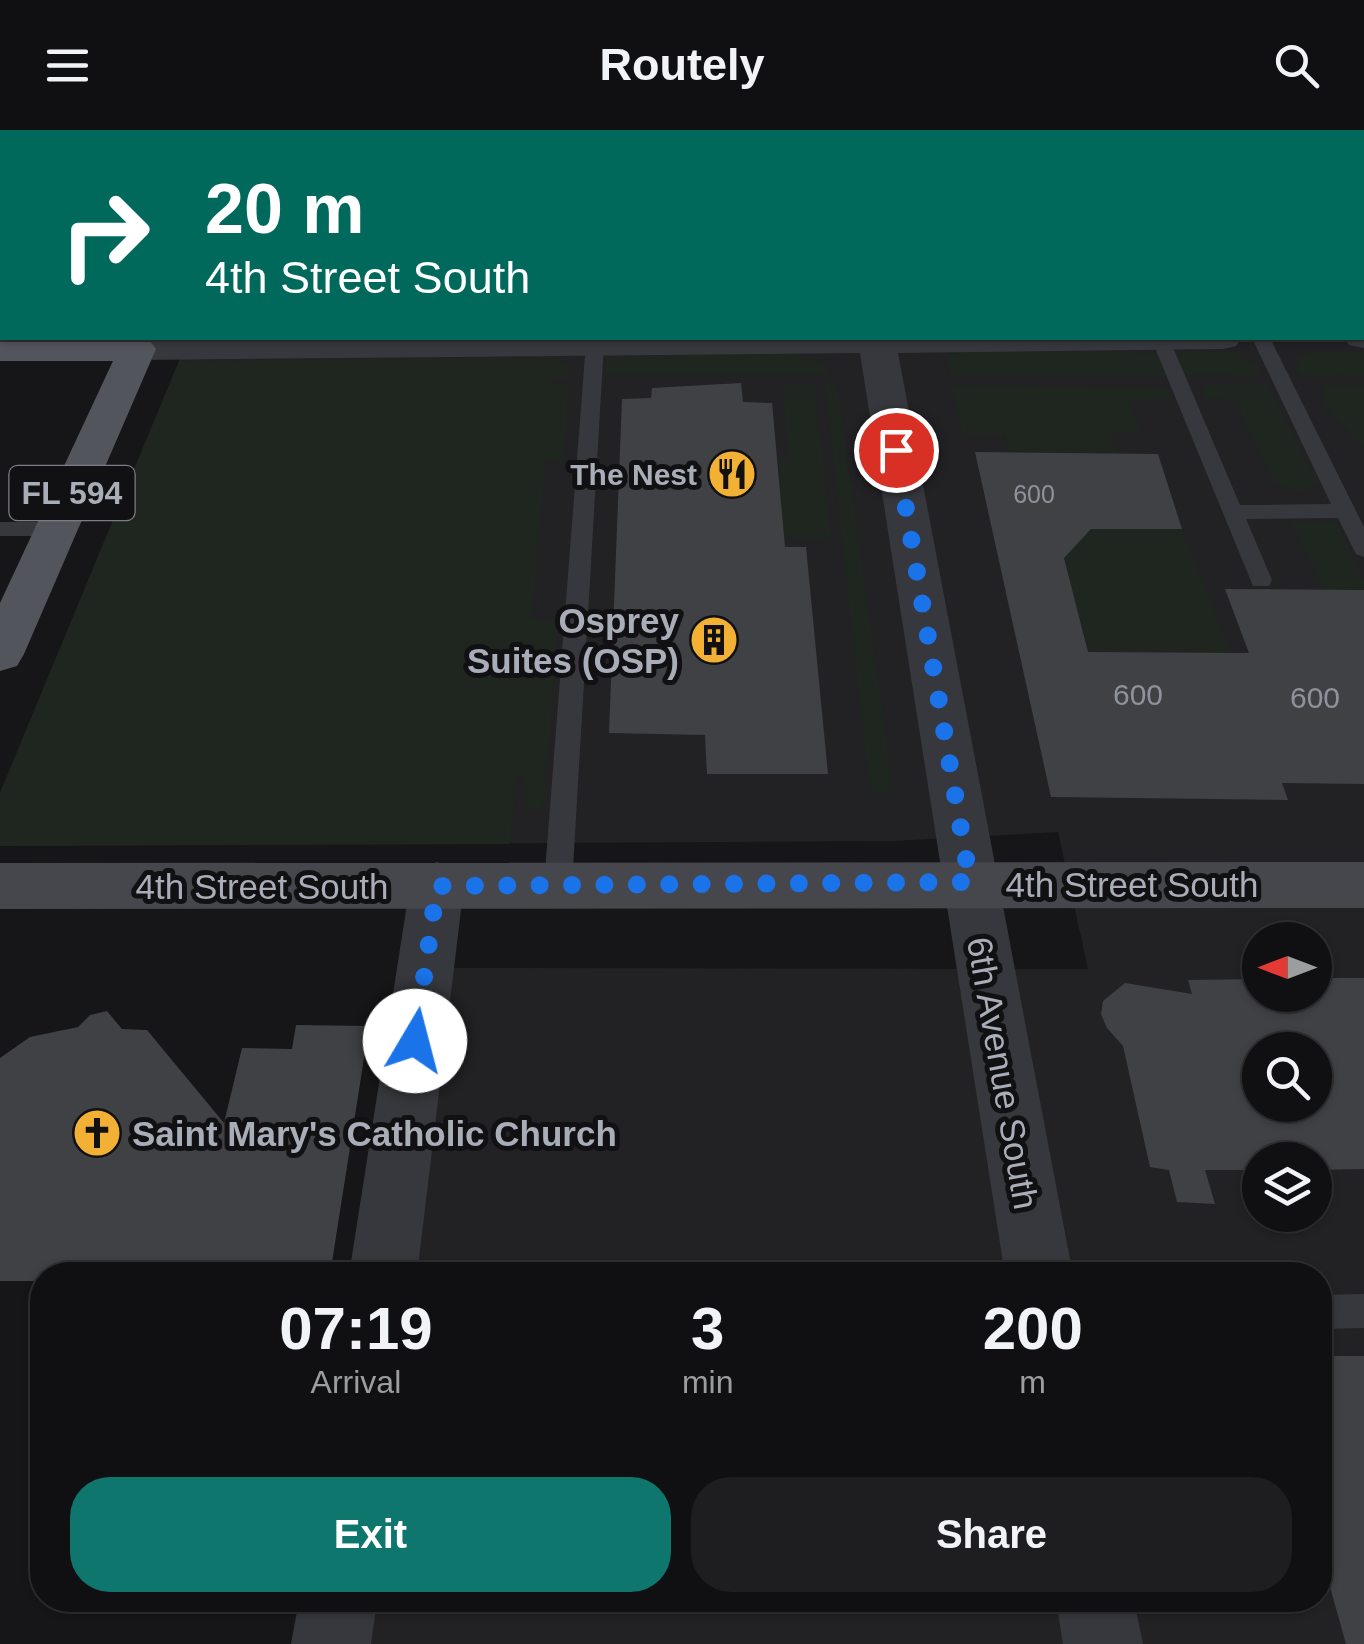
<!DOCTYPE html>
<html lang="en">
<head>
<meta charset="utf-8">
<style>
	:root { --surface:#101012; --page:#1e1e20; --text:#f1f3f6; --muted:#9c9d9f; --line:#303032; --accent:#0f766e }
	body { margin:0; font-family:Helvetica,sans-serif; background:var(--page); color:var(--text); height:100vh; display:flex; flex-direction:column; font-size:38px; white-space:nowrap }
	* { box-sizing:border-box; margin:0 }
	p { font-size:32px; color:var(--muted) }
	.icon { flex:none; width:55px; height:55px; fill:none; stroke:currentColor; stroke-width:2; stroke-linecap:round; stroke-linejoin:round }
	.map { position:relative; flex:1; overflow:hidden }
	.details { position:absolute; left:30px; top:1132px; width:1302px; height:350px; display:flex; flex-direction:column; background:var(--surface); border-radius:40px; box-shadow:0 2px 8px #0004,0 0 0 2px var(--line) }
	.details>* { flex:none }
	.hud { position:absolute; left:0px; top:0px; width:1365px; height:210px; box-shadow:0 2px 8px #0004,0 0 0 2px var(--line); background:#00695c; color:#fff; overflow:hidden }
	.needle { width:65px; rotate:270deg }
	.controls { position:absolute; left:1242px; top:792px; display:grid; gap:20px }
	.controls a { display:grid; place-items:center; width:90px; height:90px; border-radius:50%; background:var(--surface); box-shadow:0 2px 8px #0004,0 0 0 2px var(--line); font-size:50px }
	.pin { position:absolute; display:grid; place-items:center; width:85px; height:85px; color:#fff; margin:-42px; border:5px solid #fff; border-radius:50%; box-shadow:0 2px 10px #0007 }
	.me { position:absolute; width:110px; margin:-55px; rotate:8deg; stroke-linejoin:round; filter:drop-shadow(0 0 8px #0008) }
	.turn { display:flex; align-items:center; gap:35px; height:210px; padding:0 40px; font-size:45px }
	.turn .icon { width:130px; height:130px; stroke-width:2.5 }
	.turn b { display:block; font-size:70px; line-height:85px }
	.eta { display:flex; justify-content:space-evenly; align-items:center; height:170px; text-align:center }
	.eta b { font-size:60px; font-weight:800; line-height:70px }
	.cta { display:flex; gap:20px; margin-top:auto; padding:20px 40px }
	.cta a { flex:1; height:115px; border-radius:40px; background:var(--accent); color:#fff; font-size:40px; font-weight:800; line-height:115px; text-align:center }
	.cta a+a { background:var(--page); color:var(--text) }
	header { display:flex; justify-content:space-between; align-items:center; height:130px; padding:0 40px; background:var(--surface); font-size:45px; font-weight:800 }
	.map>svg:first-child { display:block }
</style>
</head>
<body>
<header><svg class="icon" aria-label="menu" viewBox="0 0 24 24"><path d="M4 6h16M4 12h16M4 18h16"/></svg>Routely<svg class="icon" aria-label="search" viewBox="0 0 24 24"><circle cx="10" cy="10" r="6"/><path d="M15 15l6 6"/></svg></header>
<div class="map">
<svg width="1364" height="1514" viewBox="0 0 1364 1514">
	<rect width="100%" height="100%" fill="#161618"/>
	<!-- built -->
	<path fill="#222225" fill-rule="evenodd" d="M542 0H1364V1514H359L364 1470H1320V1145H407L447 838 1088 839 1058 702 892 711 0 716V663L179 231 184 208H1362V2ZM1260 810H1315V865H1260ZM1260 920H1315V975H1260ZM1260 1030H1315V1085H1260Z"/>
	<!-- green -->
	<g fill="#1e261f">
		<path d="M1177 220 1235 222 1263 242 1251 246 1181 244 1173 224Z"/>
		<path d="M963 221 1145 223 1156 225 1168 245H950L947 226Z"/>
		<path d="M606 222H786C804 226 821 228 831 245L606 244Z"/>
		<path d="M1310 222H1364V246L1299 245 1296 238 1300 226Z"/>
		<path d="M554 227 568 235V248H553L552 255H569L564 329 546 330 531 490H558L545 669 540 679 526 678 525 649 517 644 510 714 0 716V663L179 231Z"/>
		<path d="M825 253 835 254 839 267 892 652 889 663 870 664Z"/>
		<path d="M783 255H815L831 408H784L778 328 788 327Z"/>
		<path d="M952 255 1167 258 1174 269 1129 270 1140 302 1111 301 1117 323 1008 322 1005 304H962Z"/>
		<path d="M1202 255H1269L1317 353C1304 365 1285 360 1273 351L1235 270 1205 268Z"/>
		<path d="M1322 256H1364V318L1324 274Z"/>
		<path d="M1335 391 1364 450V460H1324L1291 393Z"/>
		<path d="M1091 399H1182L1231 523 1088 522 1064 428Z"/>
	</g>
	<!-- building -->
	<g fill="#404145" fill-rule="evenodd">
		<path d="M741 253 743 272 772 273 785 417H806L828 644H707L705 605 609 603 622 269 651 268 652 258Z"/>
		<path d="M975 322 1158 324 1182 399H1091L1064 428 1088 522 1249 523 1225 459 1364 460V654L1282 653 1288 670 1051 667Z"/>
		<path d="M1315 848H1364V1039L1315 1040V1030H1260V1040H1205L1215 1074 1177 1072 1169 1040 1150 1037 1123 916 1107 898 1101 884 1103 871 1125 853 1192 864 1188 850 1260 849V865H1315ZM1260 920H1315V975H1260Z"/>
		<path d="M107 881 122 899 147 900 224 993 242 918 292 919 296 895 369 896 330 1145H98L92 1138 71 1145H42V1151H0V928L30 907 78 897 90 885Z"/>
		<path d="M1320 1226H1364V1514H1346L1320 1421Z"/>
	</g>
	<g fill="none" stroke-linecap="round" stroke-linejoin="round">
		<!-- service -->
		<g fill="#37383d" fill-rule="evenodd">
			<path d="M523 0H539V2H524Z"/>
			<path d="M1135 0H1151L1152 2H1137Z"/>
			<rect x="0" y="156" width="2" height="11"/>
			<path d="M596 208 604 213 572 755 568 763 558 767 548 763 544 755 586 213Z"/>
			<path d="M1151 208H1169L1240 375 1331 374 1252 208H1270L1364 397V427L1356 424 1338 388 1246 389 1272 450 1269 456H1253Z"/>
			<path d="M0 392H56L67 399 56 406H0Z"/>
			<path d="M1364 1164V1198L1320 1199V1165Z"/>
		</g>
		<!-- minor -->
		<g fill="#37383d" fill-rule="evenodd">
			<path d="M437 732 456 739 464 755 417 1145H349L410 755 418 739Z"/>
			<path d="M299 1470H377L371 1514H291Z"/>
		</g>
		<!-- tertiary -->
		<g fill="#37383d" fill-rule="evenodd">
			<path d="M834 0H864L865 2H835Z"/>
			<path d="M1364 196V218L1349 215 1344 208H1362Z"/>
			<path d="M124 208H1241L1236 216 1223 219 898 223 1073 1145H1005L860 223 137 230 124 227 118 219Z"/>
			<path d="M1056 1470H1134L1143 1514H1063Z"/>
		</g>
		<!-- secondary -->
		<path fill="#45474d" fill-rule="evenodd" d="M1364 732V778L0 779V733Z"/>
		<!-- primary -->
		<path fill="#53555c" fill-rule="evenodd" d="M137 208 150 211 156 219 24 524 17 536 0 541V473L113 231H0V209Z"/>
	</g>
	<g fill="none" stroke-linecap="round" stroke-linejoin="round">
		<!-- route -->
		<path stroke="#1a73e8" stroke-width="18" stroke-dasharray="0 32.4" d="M415 911 437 756 970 752 896 320"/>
	</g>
	<!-- icons -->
	<defs>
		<g id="restaurant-disc" transform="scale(2.5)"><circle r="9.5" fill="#f2b134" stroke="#111113"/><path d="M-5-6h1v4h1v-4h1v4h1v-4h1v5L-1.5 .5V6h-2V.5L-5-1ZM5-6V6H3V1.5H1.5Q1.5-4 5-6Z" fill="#111"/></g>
		<g id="building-disc" transform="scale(2.5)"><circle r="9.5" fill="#f2b134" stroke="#111113"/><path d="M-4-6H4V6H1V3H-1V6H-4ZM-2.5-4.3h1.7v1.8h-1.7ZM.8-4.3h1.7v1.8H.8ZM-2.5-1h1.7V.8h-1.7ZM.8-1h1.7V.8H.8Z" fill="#111"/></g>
		<g id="church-disc" transform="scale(2.5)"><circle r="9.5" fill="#f2b134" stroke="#111113"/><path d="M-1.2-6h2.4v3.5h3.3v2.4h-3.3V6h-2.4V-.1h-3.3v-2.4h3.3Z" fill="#111"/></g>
	</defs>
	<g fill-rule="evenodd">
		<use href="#restaurant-disc" x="732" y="344"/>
		<use href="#building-disc" x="714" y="510"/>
		<use href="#church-disc" x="97" y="1003"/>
	</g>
	<g text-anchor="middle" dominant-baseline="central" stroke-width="10" stroke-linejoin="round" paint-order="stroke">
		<!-- far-number labels -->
		<g font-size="25" fill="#8e929b">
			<text x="1034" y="364">600</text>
		</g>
		<!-- far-poi labels -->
		<g font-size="30" font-weight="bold" fill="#a8adb8" stroke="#111113" text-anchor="end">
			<text x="697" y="344">The Nest</text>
		</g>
		<!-- number labels -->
		<g font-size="30" fill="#8e929b">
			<text x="1138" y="564">600</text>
			<text x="1315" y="567">600</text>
		</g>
		<!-- shield labels -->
		<rect fill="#111113" stroke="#7b7e86" stroke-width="2.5" x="9.5" y="336" width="125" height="54" rx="8"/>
		<g font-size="32" font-weight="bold" fill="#a8adb8">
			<text x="72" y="363">FL 594</text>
		</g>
		<!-- poi labels -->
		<g font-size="35" font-weight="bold" fill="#a8adb8" stroke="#111113" text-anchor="end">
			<text x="679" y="490">Osprey<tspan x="679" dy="40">Suites (OSP)</tspan></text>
			<text x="132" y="1003" text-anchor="start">Saint Mary's Catholic Church</text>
		</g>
		<!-- street labels -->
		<g font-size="35" fill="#a8adb8" stroke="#111113">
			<text x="1132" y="754">4th Street South</text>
			<text x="262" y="756">4th Street South</text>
			<text transform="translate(1003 943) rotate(80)">6th Avenue South</text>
		</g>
	</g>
</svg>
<div class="controls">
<a><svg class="needle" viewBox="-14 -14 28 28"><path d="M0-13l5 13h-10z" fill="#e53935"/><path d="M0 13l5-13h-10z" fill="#9c9d9f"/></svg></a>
<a><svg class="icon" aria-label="search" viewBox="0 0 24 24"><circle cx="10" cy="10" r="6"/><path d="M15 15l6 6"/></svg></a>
<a><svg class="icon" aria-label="layers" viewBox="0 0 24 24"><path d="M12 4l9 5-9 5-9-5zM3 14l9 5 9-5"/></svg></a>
</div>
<div class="pin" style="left:896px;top:320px;background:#d93025"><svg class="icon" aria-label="arrive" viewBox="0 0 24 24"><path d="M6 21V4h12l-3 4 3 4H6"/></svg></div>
<svg class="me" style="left:415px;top:911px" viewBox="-20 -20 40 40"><circle r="19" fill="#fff"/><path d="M0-13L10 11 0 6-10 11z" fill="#1a73e8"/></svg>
<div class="hud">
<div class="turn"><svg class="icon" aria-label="right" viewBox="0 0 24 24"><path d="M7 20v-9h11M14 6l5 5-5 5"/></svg><div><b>20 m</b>4th Street South</div></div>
</div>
<section class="details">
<div class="eta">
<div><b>07:19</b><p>Arrival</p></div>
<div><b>3</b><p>min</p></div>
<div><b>200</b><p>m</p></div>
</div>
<div class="cta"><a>Exit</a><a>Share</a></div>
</section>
</div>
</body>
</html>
